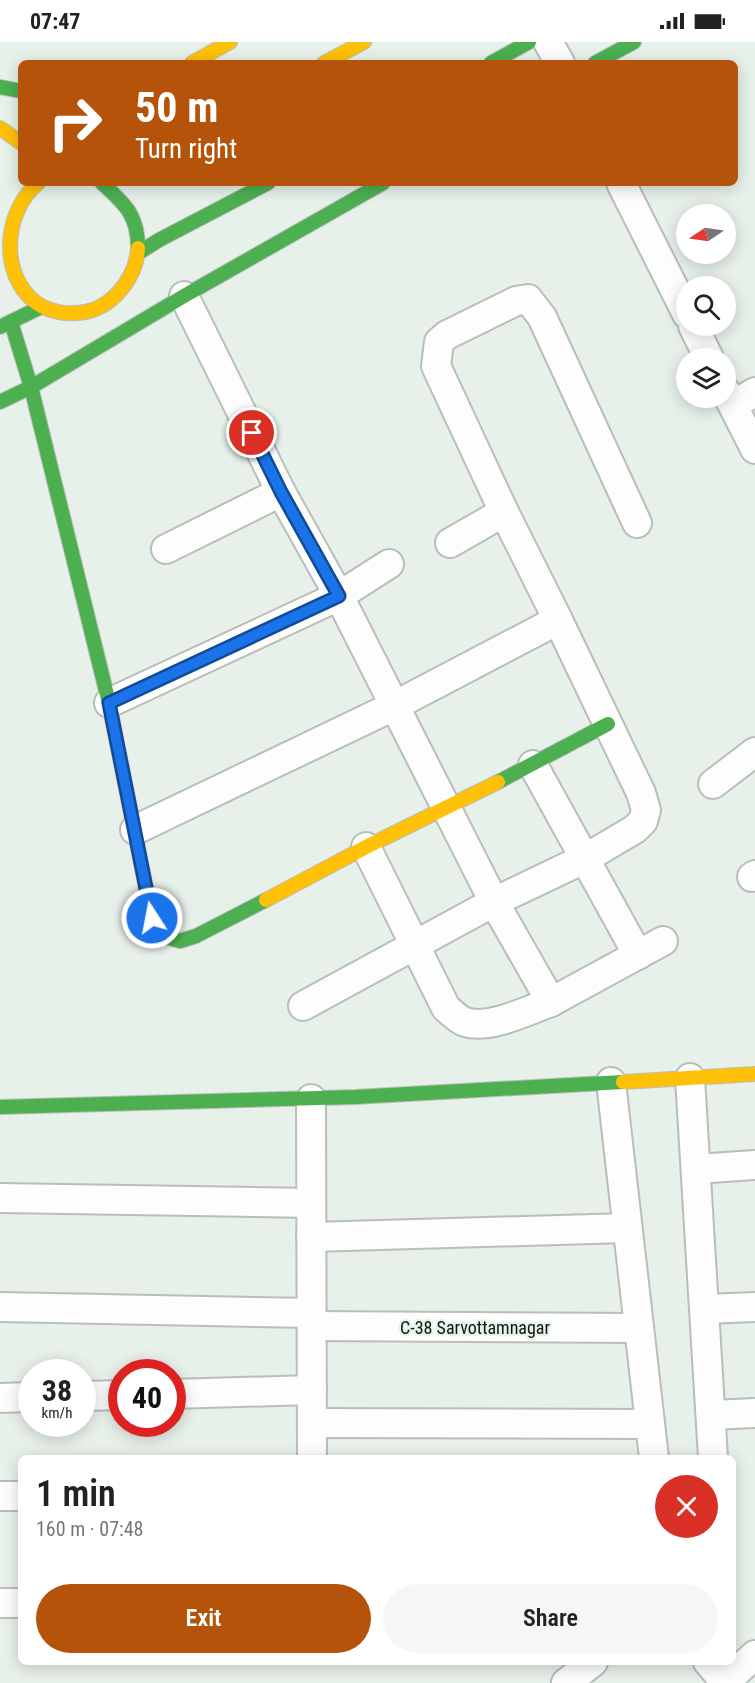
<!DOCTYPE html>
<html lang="en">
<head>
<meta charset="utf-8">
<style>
	:root { --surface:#fff; --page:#f6f6f6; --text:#222; --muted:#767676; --accent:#b45309 }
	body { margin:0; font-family:"Roboto Condensed",sans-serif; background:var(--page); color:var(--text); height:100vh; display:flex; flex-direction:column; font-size:22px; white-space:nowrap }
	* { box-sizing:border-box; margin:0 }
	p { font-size:20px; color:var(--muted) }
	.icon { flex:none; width:33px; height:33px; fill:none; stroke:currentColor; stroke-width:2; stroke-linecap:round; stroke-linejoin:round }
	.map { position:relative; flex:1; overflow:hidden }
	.sheet { position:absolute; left:18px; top:1413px; width:718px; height:210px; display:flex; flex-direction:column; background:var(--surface); border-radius:9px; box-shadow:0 3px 15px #0003 }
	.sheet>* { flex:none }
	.guide { position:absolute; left:18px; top:18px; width:720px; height:126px; border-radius:9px; box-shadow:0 3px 15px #0003; background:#b45309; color:#fff; overflow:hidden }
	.needle { width:39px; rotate:257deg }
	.fabs { position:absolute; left:676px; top:162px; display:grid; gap:12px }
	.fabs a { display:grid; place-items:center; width:60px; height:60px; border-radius:50%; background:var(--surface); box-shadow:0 3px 15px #0003; font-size:30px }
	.speed { position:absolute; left:18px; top:1317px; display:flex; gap:12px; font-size:30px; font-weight:700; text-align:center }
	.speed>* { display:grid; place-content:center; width:78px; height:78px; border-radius:50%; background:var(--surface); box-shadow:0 3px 15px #0003; line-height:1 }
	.speed small { font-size:15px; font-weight:400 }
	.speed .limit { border:9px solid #d22; background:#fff; color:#111 }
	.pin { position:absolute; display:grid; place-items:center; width:51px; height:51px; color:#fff; margin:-26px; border:3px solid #fff; border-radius:50%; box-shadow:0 2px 6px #0007 }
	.me { position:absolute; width:66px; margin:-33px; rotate:349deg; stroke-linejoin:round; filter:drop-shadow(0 0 4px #0008) }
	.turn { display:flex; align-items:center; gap:21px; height:126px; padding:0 18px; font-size:27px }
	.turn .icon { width:78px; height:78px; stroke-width:2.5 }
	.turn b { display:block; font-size:42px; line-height:51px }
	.round { display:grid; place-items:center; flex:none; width:63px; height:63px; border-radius:32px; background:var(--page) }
	.headline { display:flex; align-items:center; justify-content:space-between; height:102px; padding:0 18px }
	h1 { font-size:36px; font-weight:600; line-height:45px }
	.primary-button { display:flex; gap:12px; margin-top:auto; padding:12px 18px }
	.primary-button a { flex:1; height:69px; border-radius:36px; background:var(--accent); color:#fff; font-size:24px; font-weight:600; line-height:69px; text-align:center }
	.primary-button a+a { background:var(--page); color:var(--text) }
	.status { display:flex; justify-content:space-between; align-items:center; height:42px; padding:0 30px; background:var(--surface); direction:ltr }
	.status svg { height:16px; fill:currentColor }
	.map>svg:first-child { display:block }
</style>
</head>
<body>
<div class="status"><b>07:47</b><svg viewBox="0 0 49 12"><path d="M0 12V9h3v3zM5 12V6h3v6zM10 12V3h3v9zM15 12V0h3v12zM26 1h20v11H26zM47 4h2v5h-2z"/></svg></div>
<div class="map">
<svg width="755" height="1641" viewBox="0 0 755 1641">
	<rect width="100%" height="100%" fill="#e8f0ea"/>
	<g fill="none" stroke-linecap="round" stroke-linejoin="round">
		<!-- street casing -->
		<g stroke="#b9beba" stroke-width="32">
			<g id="street">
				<path d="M548 0 560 21"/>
				<path d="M621 141 687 272"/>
				<path d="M184 254 281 450 339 554 494 860 551 960C529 968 489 988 465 980 459 978 452 971 446 966L366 805"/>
				<path d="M693 284 709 316"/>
				<path d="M726 350 755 407"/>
				<path d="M733 363 755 350"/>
				<path d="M450 501 504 470"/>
				<path d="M166 507 281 450"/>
				<path d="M109 661 339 554 389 522"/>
				<path d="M533 723 638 913"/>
				<path d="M713 742 755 710"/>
				<path d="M135 788 394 664 558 578 504 470 436 324 439 300 447 293 516 259 528 257 542 275 637 481"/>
				<path d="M752 835 755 833"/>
				<path d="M551 960 663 899"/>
				<path d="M303 964 494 860 586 816 635 787 643 779 646 768 641 751 558 578"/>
				<path d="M690 1036 713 1416"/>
				<path d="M611 1040 654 1416"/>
				<path d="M311 1057 312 1416"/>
				<path d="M696 1127 755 1123"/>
				<path d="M0 1156 311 1161"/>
				<path d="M311 1195 627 1186"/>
				<path d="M0 1265 311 1271"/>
				<path d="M705 1267 755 1265"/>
				<path d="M312 1284 639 1286"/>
				<path d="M172 1352 312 1348"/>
				<path d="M82 1354 122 1353"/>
				<path d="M0 1356 32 1355"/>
				<path d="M712 1373 755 1371"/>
				<path d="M312 1381 650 1382"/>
				<path d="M0 1454H21"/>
				<path d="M0 1561H21"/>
				<path d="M708 1620 726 1641"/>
				<path d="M566 1641 593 1620"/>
				<path d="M724 1641 755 1613"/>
			</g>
		</g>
		<!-- fast casing -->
		<g stroke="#b9beba" stroke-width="16">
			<g id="fast">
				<path d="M491 21 529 0"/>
				<path d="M595 21 634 0"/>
				<path d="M0 45 21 49"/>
				<path d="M102 141C125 162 138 173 138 206"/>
				<path d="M140 210 159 198 268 141"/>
				<path d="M11 280 31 345 109 661 152 876 162 894 180 899 196 894 266 858"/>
				<path d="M0 285 39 266"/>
				<path d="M0 360 31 345 184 254 383 141"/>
				<path d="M498 740 608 682"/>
				<path d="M0 1065 355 1055 623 1040"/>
			</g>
		</g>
		<!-- slow casing -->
		<g stroke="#b9beba" stroke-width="16">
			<g id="slow">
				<path d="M192 21 230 0"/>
				<path d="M324 21 364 0"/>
				<path d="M0 86 21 101"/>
				<path d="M38 141C0 173 0 242 43 265 54 270 62 272 74 271 91 271 106 264 118 251 129 239 137 224 138 206"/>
				<path d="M266 858 366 805 498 740"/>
				<path d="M623 1040 755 1032"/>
			</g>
		</g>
		<!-- street -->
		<use href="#street" stroke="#fcfdfc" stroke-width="28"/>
		<!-- fast -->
		<use href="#fast" stroke="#4caf50" stroke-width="14"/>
		<!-- slow -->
		<use href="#slow" stroke="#ffc107" stroke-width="14"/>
	</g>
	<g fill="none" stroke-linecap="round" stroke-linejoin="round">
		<!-- route casing -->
		<g stroke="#114b97" stroke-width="15">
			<path id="route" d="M152 876 109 661 339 554 281 450 252 391"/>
		</g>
		<!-- route -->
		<use href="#route" stroke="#1a73e8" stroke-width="10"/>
	</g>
	<g text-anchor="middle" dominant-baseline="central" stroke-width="4.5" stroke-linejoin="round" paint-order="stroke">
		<!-- street labels -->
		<g font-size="18" fill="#111612" stroke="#e4f4e8">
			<text x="475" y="1285">C-38 Sarvottamnagar</text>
		</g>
	</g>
</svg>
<div class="fabs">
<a><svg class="needle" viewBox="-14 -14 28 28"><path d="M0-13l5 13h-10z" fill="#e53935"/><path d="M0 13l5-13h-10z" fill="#767676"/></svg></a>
<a><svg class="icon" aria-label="search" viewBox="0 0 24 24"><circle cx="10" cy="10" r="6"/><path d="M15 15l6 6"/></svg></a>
<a><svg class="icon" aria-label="layers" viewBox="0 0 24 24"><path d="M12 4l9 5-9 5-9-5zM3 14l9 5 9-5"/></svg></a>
</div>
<div class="speed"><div>38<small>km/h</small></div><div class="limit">40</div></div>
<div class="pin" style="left:252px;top:391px;background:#d93025"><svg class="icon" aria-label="arrive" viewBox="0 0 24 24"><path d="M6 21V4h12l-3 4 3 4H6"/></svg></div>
<svg class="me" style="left:152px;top:876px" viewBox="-20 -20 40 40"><circle r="17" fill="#1a73e8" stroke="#fff" stroke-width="3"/><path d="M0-11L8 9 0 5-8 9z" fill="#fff"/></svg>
<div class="guide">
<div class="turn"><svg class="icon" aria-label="right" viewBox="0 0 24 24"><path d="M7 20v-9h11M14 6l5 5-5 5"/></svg><div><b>50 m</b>Turn right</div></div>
</div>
<section class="sheet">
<div class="headline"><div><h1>1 min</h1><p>160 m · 07:48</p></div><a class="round" style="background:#d93025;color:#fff"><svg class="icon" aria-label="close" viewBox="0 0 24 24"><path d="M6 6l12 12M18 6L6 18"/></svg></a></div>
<div class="primary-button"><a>Exit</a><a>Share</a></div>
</section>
</div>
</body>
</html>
